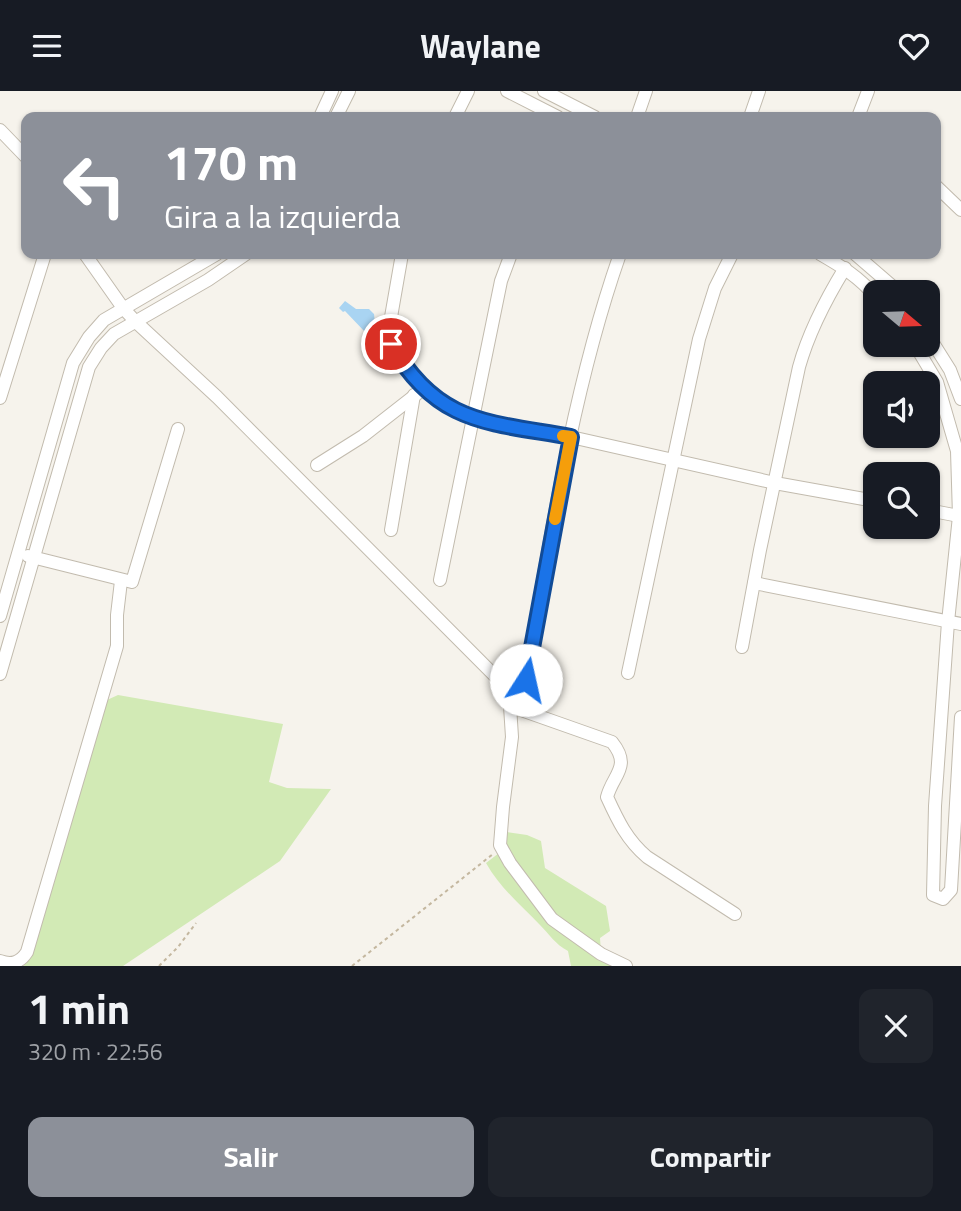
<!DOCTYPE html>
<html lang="es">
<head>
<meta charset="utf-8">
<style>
	:root { --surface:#171b24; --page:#20242c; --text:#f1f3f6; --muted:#9ea1a6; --accent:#8c9099 }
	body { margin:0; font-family:"Titillium Web",sans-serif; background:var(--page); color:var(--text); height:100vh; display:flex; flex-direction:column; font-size:26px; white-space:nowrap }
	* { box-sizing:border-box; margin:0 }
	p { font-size:23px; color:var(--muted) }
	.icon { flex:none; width:38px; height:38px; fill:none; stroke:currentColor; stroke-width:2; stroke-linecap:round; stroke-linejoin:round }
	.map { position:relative; height:875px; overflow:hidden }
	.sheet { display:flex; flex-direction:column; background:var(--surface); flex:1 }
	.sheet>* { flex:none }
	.guide { position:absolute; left:21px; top:21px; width:920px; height:147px; border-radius:14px; box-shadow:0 2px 5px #0004; background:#8c9099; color:#fff; overflow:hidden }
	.needle { width:46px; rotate:109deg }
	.fabs { position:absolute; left:863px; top:189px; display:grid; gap:14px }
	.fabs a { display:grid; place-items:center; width:77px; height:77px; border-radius:14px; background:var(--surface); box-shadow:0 2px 5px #0004; font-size:35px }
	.pin { position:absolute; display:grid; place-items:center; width:60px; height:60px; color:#fff; margin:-30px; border:4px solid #fff; border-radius:50%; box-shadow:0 2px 7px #0007 }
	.me { position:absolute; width:77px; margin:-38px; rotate:10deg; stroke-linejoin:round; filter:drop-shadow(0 0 5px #0008) }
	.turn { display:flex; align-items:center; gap:24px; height:147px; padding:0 28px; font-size:32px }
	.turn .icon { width:91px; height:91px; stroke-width:2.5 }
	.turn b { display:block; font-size:49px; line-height:60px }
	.round { display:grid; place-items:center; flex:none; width:74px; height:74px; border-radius:14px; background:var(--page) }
	.overview { display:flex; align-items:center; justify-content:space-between; height:119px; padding:0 28px }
	h1 { font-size:42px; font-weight:700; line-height:52px }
	.button { display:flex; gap:14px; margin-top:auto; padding:14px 28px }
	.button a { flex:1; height:80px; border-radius:14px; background:var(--accent); color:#fff; font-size:28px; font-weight:700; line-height:80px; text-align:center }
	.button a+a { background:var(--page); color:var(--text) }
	header { display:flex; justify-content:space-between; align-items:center; height:91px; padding:0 28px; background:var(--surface); font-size:32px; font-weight:700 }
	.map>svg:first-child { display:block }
</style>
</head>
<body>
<header><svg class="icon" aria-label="menu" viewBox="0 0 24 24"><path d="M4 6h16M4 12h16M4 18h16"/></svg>Waylane<svg class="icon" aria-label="heart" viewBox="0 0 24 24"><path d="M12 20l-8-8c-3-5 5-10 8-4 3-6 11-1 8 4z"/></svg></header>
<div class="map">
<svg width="961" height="875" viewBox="0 0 961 875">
	<rect width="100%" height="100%" fill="#f6f3ec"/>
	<!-- green -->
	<g fill="#d2eab5">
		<path d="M118 604 283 633 269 691 287 697 331 698 280 770 123 875H24L107 609Z"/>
		<path d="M507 741 527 744 541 750 545 777 606 815 610 840 600 847 601 862 626 875H571L568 860C555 853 550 844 540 834 521 814 500 797 486 772L499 762Z"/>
	</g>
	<!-- water -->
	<path fill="#a9d4f2" d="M345 210 356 218H369L374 223 375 232 366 242 345 220 343 221 339 217Z"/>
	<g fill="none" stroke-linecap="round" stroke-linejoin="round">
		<!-- minor casing -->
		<g stroke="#c2bbae" stroke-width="14">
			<g id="minor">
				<path d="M507 0 558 26"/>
				<path d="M544 0 595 26"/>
				<path d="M320 26 332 0"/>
				<path d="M336 26 349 0"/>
				<path d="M455 26 468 0"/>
				<path d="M637 26 646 0"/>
				<path d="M750 26 759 0"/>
				<path d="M858 26 868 0"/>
				<path d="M0 39 26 66"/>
				<path d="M936 95 961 119"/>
				<path d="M85 163 123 217 136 231 217 306 496 586 504 598 510 615 512 646 503 716 500 754 510 772 552 828 601 863 626 875"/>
				<path d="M402 163 391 226V253L403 274 424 297 446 315 472 328 571 346 775 392 875 410"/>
				<path d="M820 163C841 175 859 186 875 205"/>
				<path d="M855 163 899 201"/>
				<path d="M928 244 950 279 961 308"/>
				<path d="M915 254 937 291 957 360 959 425 948 531 935 715 933 804 943 808 951 799 961 626"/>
				<path d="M0 307 45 163"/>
				<path d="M317 374 363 345 418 302"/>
				<path d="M928 419 959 425"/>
				<path d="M391 439 414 304"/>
				<path d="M28 465 132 491 178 338"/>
				<path d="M440 489 501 190 511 163"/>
				<path d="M754 492 961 533"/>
				<path d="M0 525 73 272 89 246 104 229 217 163"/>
				<path d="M742 556 760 459 799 276C809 240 826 208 845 177"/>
				<path d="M628 582 699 248 715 197 732 163"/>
				<path d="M0 583 89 276 101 257 114 243 208 189 246 163"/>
				<path d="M526 588C550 448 573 297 620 163"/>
				<path d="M510 615 612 651C632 676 613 683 607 706 618 730 627 749 647 766L735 823"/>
				<path d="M0 870C11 874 20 872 27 861L117 555V524L121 490"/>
			</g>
		</g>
		<!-- path -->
		<g stroke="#c4b79f" stroke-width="2" stroke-dasharray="3.5 3.5" stroke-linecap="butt">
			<path d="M159 875 178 856 196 832"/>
			<path d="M352 875 493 763"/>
		</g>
		<!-- minor -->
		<use href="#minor" stroke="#fff" stroke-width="12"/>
	</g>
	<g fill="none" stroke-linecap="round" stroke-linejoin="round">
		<!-- route casing -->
		<g stroke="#114b97" stroke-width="18">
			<path id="route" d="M391 253C437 334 489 331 571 346L526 589"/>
		</g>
		<!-- route -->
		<use href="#route" stroke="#1a73e8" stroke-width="12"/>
		<!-- slow -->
		<path stroke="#f59e0b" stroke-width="12" d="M555 428 571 346 563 345"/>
	</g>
</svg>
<div class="fabs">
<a><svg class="needle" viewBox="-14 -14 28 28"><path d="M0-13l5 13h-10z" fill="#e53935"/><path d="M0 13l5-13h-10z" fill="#9ea1a6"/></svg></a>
<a><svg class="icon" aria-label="sound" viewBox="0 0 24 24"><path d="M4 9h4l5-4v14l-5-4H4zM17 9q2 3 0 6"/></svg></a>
<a><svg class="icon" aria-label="search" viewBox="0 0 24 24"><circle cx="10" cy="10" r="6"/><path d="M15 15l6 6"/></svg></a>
</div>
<div class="pin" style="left:391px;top:253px;background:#d93025"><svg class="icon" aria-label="arrive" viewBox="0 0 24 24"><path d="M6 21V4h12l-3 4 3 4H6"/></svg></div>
<svg class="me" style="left:526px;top:589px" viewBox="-20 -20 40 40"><circle r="19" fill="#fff"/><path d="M0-13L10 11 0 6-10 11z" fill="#1a73e8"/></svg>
<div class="guide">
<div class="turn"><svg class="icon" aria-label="left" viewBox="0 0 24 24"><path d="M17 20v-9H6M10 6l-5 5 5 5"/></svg><div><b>170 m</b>Gira a la izquierda</div></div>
</div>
</div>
<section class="sheet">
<div class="overview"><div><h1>1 min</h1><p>320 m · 22:56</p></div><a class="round"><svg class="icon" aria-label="close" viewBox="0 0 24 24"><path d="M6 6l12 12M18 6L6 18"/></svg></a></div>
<div class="button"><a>Salir</a><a>Compartir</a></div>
</section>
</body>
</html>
